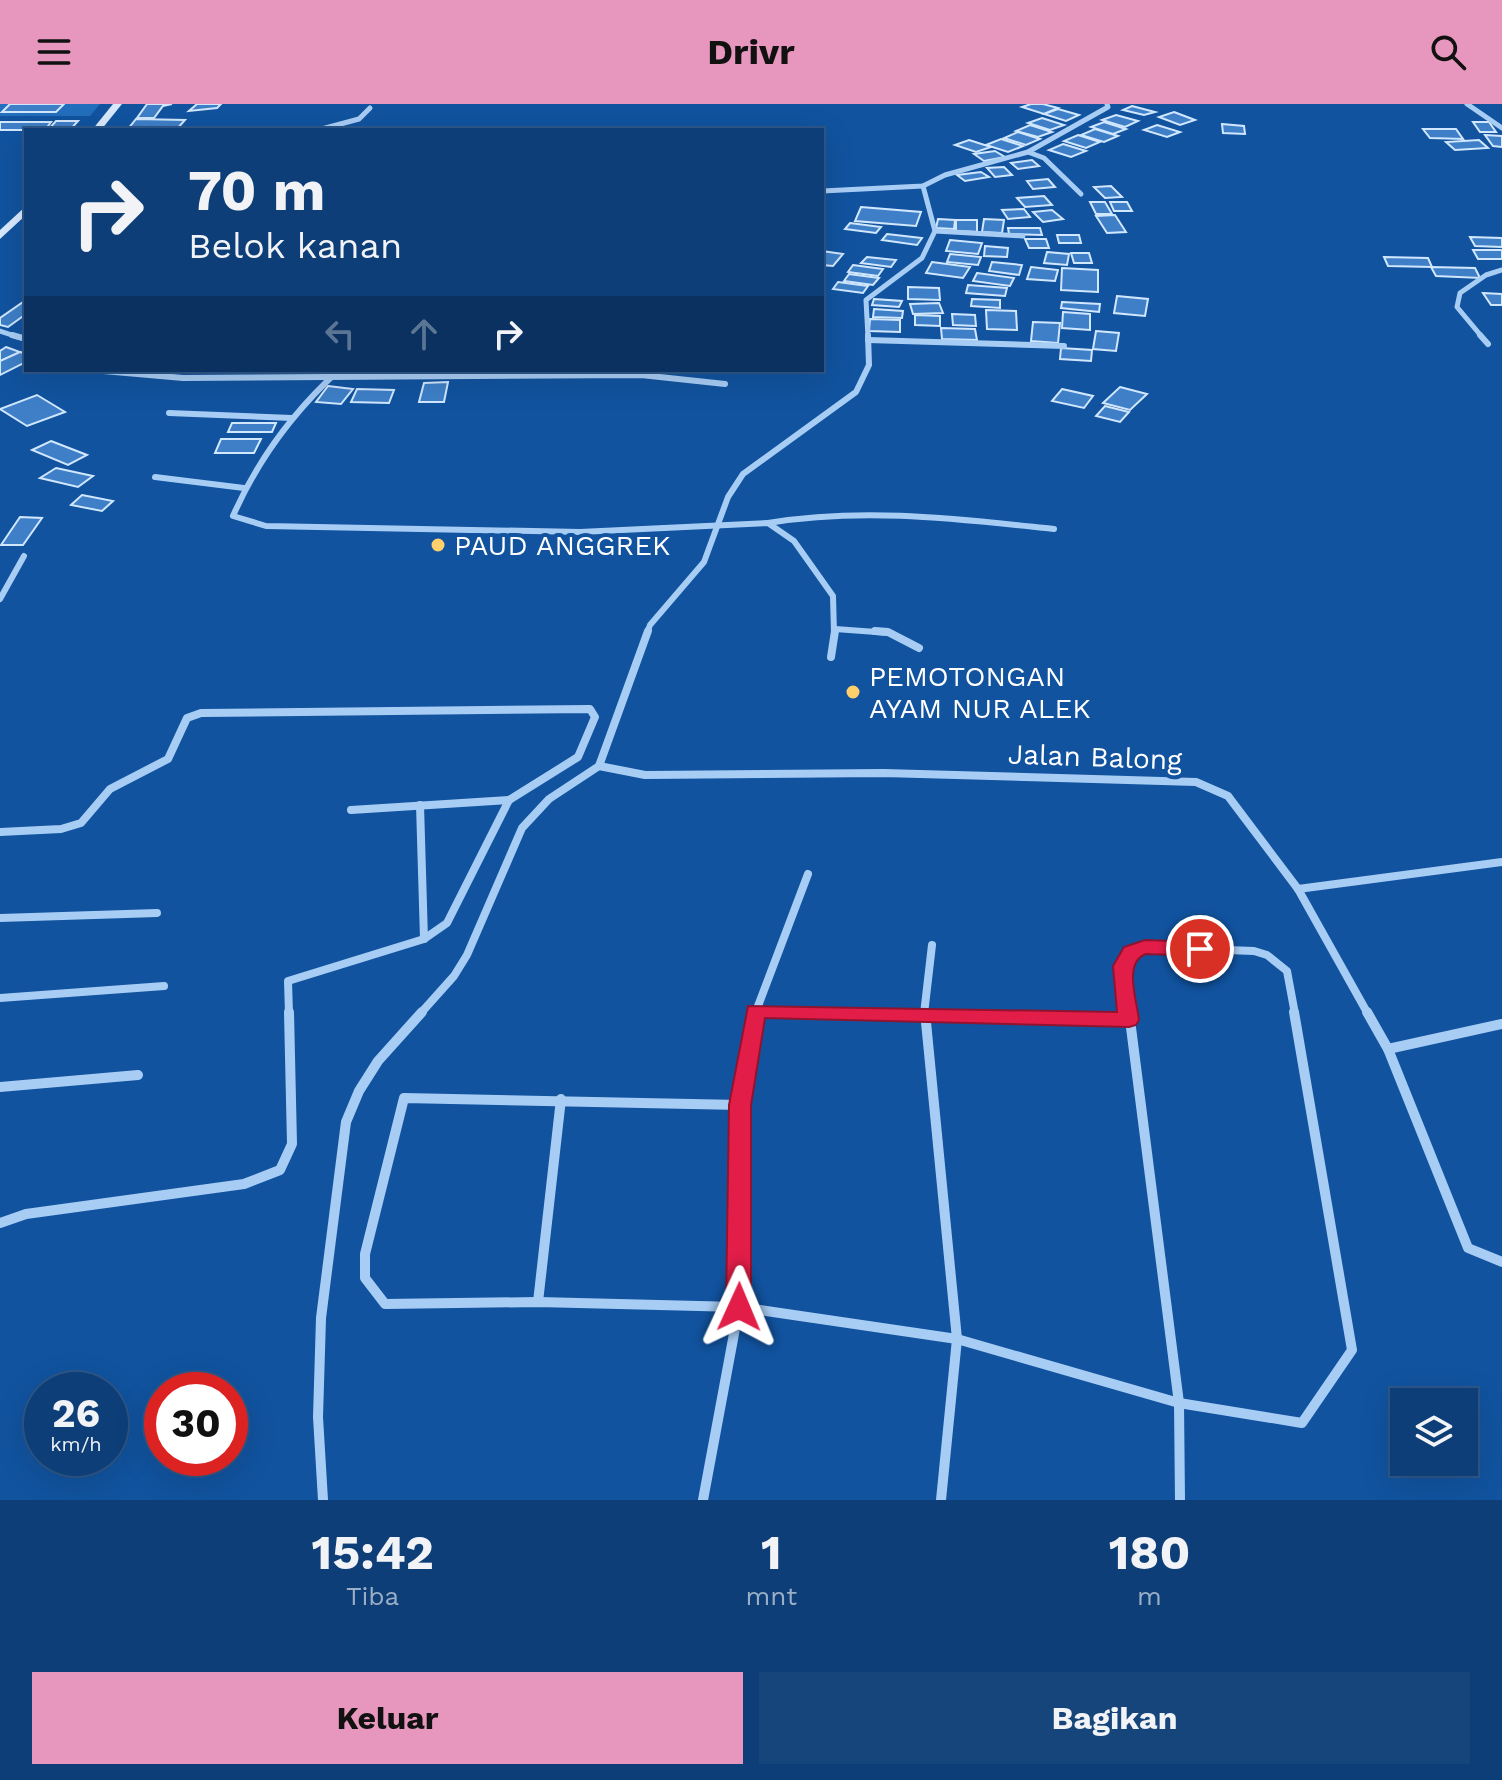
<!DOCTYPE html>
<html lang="id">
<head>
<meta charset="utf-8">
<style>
	:root { --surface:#0d3e77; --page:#16457c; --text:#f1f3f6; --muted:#9aaec6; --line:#2d5789; --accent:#e797bd }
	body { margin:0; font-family:"Work Sans",sans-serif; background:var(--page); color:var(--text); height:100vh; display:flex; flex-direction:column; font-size:30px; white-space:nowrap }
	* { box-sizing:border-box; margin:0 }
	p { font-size:26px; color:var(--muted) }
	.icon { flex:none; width:44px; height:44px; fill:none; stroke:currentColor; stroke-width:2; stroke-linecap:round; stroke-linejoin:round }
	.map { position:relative; height:1396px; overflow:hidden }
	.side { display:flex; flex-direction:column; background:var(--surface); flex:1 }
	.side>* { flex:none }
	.top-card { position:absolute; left:24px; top:24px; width:800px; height:244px; border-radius:0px; box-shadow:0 8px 32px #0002,0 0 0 2px var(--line); background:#0d3e77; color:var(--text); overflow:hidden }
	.fabs { position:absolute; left:1390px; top:1284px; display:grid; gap:16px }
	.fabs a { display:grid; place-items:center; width:88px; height:88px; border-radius:0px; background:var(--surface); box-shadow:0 8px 32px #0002,0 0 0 2px var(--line); font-size:40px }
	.speed { position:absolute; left:24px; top:1268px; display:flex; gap:16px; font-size:40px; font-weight:700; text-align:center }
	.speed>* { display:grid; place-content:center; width:104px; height:104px; border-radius:50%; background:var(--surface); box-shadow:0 8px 32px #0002,0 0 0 2px var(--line); line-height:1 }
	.speed small { font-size:20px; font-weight:400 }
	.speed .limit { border:12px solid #d22; background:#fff; color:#111 }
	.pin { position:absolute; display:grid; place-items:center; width:68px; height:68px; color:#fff; margin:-34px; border:4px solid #fff; border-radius:50%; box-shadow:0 2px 8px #0007 }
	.me { position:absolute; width:88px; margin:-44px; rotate:1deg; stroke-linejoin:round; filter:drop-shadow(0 0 6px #0008) }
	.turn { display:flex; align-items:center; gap:28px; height:168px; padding:0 32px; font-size:36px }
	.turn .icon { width:104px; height:104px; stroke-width:2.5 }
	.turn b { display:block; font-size:56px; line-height:68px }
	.lanes { display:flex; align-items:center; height:76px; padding:0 32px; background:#0003; justify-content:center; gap:40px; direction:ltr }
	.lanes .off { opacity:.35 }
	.eta { display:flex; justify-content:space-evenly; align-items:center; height:136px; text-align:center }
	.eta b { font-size:48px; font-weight:700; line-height:56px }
	.primary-button { display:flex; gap:16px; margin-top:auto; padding:16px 32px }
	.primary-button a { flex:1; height:92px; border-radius:0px; background:var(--accent); color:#111; font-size:32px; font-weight:700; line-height:92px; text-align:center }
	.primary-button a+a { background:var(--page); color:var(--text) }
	header { display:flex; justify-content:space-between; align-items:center; height:104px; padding:0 32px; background:var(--accent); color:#111; font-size:36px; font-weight:700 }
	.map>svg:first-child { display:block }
</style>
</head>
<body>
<header><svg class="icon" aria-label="menu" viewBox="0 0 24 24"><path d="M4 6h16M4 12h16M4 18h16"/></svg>Drivr<svg class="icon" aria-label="search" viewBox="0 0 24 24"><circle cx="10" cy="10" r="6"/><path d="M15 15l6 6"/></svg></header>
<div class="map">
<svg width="1502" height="1396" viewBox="0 0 1502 1396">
	<rect width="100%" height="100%" fill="#11539f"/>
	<!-- green -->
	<path fill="#236ebd" d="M0 0H100L90 12H0Z"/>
	<!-- building -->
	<g fill="#3e7fc7" stroke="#d1e7fe" stroke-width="2">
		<path d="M10 0H64L56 8H2Z"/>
		<path d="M147 0H172L163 2 154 14H137Z"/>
		<path d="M197 0H221L217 4 189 7Z"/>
		<path d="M1031 0H1043L1058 4 1044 10 1022 3Z"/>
		<path d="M1132 2 1155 8 1144 11 1123 6Z"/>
		<path d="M1058 5 1079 11 1066 17 1044 10Z"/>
		<path d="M1174 8 1195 16 1180 21 1159 13Z"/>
		<path d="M1116 11 1138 17 1125 23 1102 16Z"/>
		<path d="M1042 14 1064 21 1050 26 1028 19Z"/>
		<path d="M136 15 185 16 177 25H128Z"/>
		<path d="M56 17H78L70 26H48Z"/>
		<path d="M0 18H51L45 26H0Z"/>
		<path d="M1104 18 1126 25 1113 30 1091 23Z"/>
		<path d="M1473 18H1489L1496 28H1480Z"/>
		<path d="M1222 20 1244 22 1245 30 1223 29Z"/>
		<path d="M1030 21 1052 28 1038 33 1016 27Z"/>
		<path d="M1157 21 1180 28 1167 33 1144 26Z"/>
		<path d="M1095 25 1118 32 1104 38 1081 31Z"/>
		<path d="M1423 25H1456L1463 35 1430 34Z"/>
		<path d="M1018 28 1040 35 1026 41 1004 34Z"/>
		<path d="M1078 31 1100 38 1086 44 1064 37Z"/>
		<path d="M1485 31 1502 32V43L1493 42Z"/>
		<path d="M1001 35 1023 42 1008 48 986 41Z"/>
		<path d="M969 36 991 43 976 48 955 41Z"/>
		<path d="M1479 36 1488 44 1455 46 1446 38Z"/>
		<path d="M1063 40 1086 47 1071 53 1049 46Z"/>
		<path d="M995 47 1005 53 984 57 974 50Z"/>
		<path d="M1032 56 1039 62 1018 65 1011 59Z"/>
		<path d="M1004 63 1012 71 995 73 987 64Z"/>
		<path d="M981 68 989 73 965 77 957 71Z"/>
		<path d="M1048 75 1055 83 1033 85 1027 77Z"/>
		<path d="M1111 82 1122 93 1105 94 1094 83Z"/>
		<path d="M1044 92 1052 101 1025 103 1017 94Z"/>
		<path d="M1090 98H1105L1112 110H1096Z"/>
		<path d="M1110 98H1127L1132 107H1114Z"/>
		<path d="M861 103 921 108 916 122 855 117Z"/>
		<path d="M1024 105 1030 113 1008 115 1002 106Z"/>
		<path d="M1052 106 1063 115 1043 118 1033 108Z"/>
		<path d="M1115 111 1126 128 1107 129 1096 112Z"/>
		<path d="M938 115 955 116 954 125 936 124Z"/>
		<path d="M984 115 1004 116 1002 129 982 128Z"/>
		<path d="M956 116H977V128L956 127Z"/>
		<path d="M850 119 881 123 876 129 845 125Z"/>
		<path d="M1008 124H1040L1042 131 1009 130Z"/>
		<path d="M887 130 922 134 917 141 882 136Z"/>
		<path d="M1057 131H1079L1081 139H1059Z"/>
		<path d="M1470 133 1502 134V143L1475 142Z"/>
		<path d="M1025 135H1046L1049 144H1029Z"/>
		<path d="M950 136 982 139 978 150 946 147Z"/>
		<path d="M985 142 1008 144 1007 153 984 152Z"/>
		<path d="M1473 146H1502V155H1478Z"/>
		<path d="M822 147 843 150 833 162 822 161Z"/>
		<path d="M1047 148 1069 150 1067 161 1044 159Z"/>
		<path d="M1071 149H1089L1092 159H1074Z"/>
		<path d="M950 150 981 153 978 161 947 158Z"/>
		<path d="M867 153 896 156 891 163 861 159Z"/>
		<path d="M1384 153 1428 154 1432 163 1388 162Z"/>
		<path d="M932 158 970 163 963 174 926 169Z"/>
		<path d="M992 158 1022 161 1019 171 989 167Z"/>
		<path d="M853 161 883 165 878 172 848 168Z"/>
		<path d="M1031 163 1058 166 1055 177 1027 175Z"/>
		<path d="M1431 163 1475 164 1480 174 1436 172Z"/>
		<path d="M1062 164 1098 166V188L1061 186Z"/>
		<path d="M977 169 1014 174 1010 182 973 177Z"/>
		<path d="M849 170 879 174 873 181 844 177Z"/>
		<path d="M838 178 868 182 863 189 833 185Z"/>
		<path d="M968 181 1007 184 1005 192 966 189Z"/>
		<path d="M908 183 939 184 940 196 908 195Z"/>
		<path d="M1483 189 1502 190V201H1491Z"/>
		<path d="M1117 192 1148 195 1145 212 1114 209Z"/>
		<path d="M874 195 902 197 899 203 872 201Z"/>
		<path d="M972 195 1000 196V204L971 202Z"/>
		<path d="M26 196V210L8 223 0 221V214Z"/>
		<path d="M1062 198 1100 200 1099 208 1061 204Z"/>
		<path d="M939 199 943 209 913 210 910 200Z"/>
		<path d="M874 205 903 207 902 214 873 213Z"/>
		<path d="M986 206 1016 207 1017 226 987 225Z"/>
		<path d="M1063 208 1090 210V226L1062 224Z"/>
		<path d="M952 210 975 211 976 222 953 221Z"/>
		<path d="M915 211 940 212V222L915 221Z"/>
		<path d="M870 215 900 216V228L869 227Z"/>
		<path d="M1033 218 1060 219 1058 239 1031 237Z"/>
		<path d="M941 224 975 225 977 236 942 235Z"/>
		<path d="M1096 227 1119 229 1116 247 1093 245Z"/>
		<path d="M6 243 20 248 0 257V247Z"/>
		<path d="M1061 244 1092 246 1091 257 1060 255Z"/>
		<path d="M20 248 26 250V258L0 271V257Z"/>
		<path d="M448 278 444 298H419L424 279Z"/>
		<path d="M328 282 353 285 341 300 316 298Z"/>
		<path d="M1120 283 1147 290 1130 306 1103 299Z"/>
		<path d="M357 285 394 286 389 299 351 298Z"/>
		<path d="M1062 285 1093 292 1084 304 1052 297Z"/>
		<path d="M37 291 65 308 27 322 0 305Z"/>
		<path d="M1105 302 1129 308 1120 318 1096 312Z"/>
		<path d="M232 319H276L272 328H228Z"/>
		<path d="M221 335H261L254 349H215Z"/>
		<path d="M51 337 87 351 68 361 32 346Z"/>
		<path d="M56 364 93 372 78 383 40 374Z"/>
		<path d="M82 391 113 397 102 407 71 401Z"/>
		<path d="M20 413 42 414 23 441H1Z"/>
	</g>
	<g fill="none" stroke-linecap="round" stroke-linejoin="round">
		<!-- minor-far3 -->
		<g stroke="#a8cdf5" stroke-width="5">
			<path d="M1467 0 1502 24"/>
			<path d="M318 26 359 15 370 4"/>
			<path d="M1028 48 1044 54 1081 90"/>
			<path d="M822 87 923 82 945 71 1028 48 1108 3 1107 0"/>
			<path d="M935 127 1023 132"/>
			<path d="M0 227 18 233"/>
			<path d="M868 233 866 196 922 154 935 127 923 82"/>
			<path d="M1482 233 1457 203 1460 189 1486 171 1502 166"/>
		</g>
		<!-- minor-far2 -->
		<g stroke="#a8cdf5" stroke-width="6">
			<path d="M12 231 26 235"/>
			<path d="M1480 231 1488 240"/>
			<path d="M868 236 1064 242"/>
			<path d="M92 266 183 274 641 271 725 280"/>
			<path d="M339 266C293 308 258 355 233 412L266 422 580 428 768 419 794 437 833 492 834 529"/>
			<path d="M169 309 292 314"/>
			<path d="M155 373 244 384"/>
			<path d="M768 419C864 403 958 415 1054 425"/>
			<path d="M0 495 24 452"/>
			<path d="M835 525 890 529"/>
			<path d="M647 529 650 521 704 458 728 393 743 370 856 288 869 261 868 231"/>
		</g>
		<!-- minor-far1 -->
		<g stroke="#a8cdf5" stroke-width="8">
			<path d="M875 527 888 528 919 544"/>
			<path d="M831 553 835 527"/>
			<path d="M599 662 645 671 884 669 1196 678 1228 692 1298 785 1368 910"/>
			<path d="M420 701 424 835"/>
			<path d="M351 706 509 696"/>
			<path d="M0 728 61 725 81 719 110 685 168 655 187 614 201 609 590 605 595 613 578 653 509 696 447 819 424 835 288 877 289 910"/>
			<path d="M1298 785 1502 758"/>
			<path d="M0 814 157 809"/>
			<path d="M0 894 164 882"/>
			<path d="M755 907 863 910"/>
			<path d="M420 910 454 872 467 851 522 724 549 695 599 662 648 527"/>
			<path d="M755 910 808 770"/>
			<path d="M924 910 932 841"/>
			<path d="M1129 910 1123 862 1131 848 1145 843 1254 847 1267 851 1287 867 1295 910"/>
		</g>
		<!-- minor -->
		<g stroke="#a8cdf5" stroke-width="10">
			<path d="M780 908 1129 916"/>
			<path d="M925 908 957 1235 941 1396"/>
			<path d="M1129 908 1179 1299"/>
			<path d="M1367 908 1388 945 1468 1144 1502 1158"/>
			<path d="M1388 945 1502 920"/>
			<path d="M0 983 138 971"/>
			<path d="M740 1001 404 994 365 1150V1174L385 1200 538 1198 739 1203 957 1235 1179 1299"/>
			<path d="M0 1119 26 1110 244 1080 280 1066 292 1040 289 908"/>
			<path d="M538 1198 561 995"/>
			<path d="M1179 1299 1302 1319 1352 1246 1294 908"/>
			<path d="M1179 1299 1180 1396"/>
			<path d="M323 1396 318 1313 321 1214 346 1018 359 987 378 957 422 908"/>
			<path d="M703 1396 739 1203 740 1001 755 908"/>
		</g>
		<!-- secondary -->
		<g fill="#d8e9fe" fill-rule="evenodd">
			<path d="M113 0H122L101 26H92Z"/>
			<path d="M26 102V111L0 135V126Z"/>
		</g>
	</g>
	<!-- route -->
	<path fill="#e11d48" stroke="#92132f" stroke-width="2" d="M1145 836 1200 838 1210 845 1200 852 1146 850C1123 858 1137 897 1139 916L1136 921 1129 923 765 914 751 1001V1203L747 1211 739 1214 730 1211 726 1203 729 1001 748 902 1117 908 1113 862 1124 843Z"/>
	<!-- markers -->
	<g fill="#ffd06c" stroke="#11539f" stroke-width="3">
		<circle cx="438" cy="441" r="8"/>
		<circle cx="853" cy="588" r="8"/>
	</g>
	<g text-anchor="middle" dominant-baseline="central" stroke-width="8" stroke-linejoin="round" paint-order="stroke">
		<!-- poi labels -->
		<g font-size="28" fill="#fff" stroke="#11539f" text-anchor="start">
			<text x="454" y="441">PAUD ANGGREK</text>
			<text x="869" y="572">PEMOTONGAN<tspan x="869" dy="32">AYAM NUR ALEK</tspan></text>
		</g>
		<!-- street labels -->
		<g font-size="28" fill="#fff" stroke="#11539f">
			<text transform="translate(1095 653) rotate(2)">Jalan Balong</text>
		</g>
	</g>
</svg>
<div class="fabs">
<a><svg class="icon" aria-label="layers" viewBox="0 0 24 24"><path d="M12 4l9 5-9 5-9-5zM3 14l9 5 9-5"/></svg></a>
</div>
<div class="speed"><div>26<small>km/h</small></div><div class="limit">30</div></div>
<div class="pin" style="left:1200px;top:845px;background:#d93025"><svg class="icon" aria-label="arrive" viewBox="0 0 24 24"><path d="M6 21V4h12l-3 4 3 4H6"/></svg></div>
<svg class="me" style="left:739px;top:1203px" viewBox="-20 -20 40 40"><path d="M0-17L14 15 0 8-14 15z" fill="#e11d48" stroke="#fff" stroke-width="4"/></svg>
<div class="top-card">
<div class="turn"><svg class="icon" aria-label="right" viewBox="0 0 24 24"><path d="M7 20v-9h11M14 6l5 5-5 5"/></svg><div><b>70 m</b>Belok kanan</div></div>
<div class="lanes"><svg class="icon off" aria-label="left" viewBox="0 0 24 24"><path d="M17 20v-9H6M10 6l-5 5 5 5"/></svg><svg class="icon off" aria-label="ahead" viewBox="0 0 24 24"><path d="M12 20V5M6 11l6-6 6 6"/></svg><svg class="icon" aria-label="right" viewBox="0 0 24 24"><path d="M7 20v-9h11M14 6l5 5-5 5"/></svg></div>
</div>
</div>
<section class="side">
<div class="eta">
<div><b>15:42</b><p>Tiba</p></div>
<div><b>1</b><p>mnt</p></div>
<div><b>180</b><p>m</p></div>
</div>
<div class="primary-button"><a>Keluar</a><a>Bagikan</a></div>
</section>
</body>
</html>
